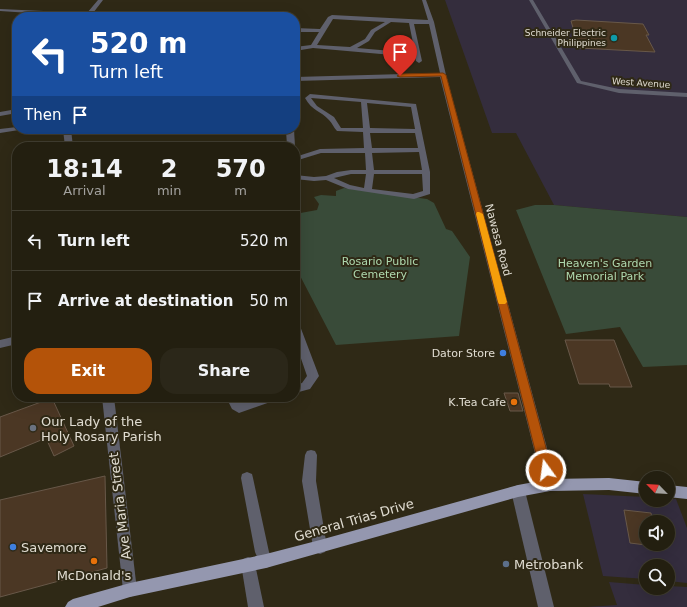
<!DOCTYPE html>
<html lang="en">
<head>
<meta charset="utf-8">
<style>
	:root { --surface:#231f10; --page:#2b2719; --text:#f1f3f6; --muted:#a3a29f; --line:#403d30; --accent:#b45309 }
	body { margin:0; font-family:"DejaVu Sans",sans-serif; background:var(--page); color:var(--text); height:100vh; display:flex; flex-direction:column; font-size:15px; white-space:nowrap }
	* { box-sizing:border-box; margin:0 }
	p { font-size:13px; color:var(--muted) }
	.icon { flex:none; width:22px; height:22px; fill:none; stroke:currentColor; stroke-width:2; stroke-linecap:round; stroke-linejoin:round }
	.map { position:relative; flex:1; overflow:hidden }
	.side { position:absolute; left:12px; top:142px; width:288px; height:260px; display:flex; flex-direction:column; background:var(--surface); border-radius:16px; box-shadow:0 4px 16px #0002,0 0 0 1px var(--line) }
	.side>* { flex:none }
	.hud { position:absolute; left:12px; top:12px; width:288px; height:122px; border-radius:16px; box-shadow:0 4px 16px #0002,0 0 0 1px var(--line); background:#1a4fa0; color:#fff; overflow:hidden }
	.needle { width:26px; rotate:295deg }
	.controls { position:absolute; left:639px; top:471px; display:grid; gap:8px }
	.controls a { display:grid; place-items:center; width:36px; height:36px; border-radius:50%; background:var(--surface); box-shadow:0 4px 16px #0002,0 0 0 1px var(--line); font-size:20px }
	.pin { position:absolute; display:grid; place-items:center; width:34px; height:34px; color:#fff; margin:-41px -17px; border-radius:50% 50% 50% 0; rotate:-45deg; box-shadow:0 0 4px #0007 }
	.pin .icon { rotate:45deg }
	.me { position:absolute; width:44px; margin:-22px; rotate:346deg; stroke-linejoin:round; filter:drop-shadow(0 0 3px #0008) }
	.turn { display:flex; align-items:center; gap:14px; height:84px; padding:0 12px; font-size:18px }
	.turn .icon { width:52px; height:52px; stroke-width:2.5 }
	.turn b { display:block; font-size:28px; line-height:34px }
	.then { display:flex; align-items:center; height:38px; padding:0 12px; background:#0003; gap:8px; font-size:15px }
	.eta { display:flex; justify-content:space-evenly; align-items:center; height:68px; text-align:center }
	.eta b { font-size:24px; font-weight:800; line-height:28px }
	.primary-button { display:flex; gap:8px; margin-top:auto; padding:8px 12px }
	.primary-button a { flex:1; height:46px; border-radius:16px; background:var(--accent); color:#fff; font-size:16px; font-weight:800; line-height:46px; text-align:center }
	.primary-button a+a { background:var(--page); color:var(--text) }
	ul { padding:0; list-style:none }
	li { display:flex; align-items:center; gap:12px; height:60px; padding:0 12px; border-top:1px solid var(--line) }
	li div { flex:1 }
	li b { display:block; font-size:15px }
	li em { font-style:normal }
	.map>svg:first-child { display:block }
</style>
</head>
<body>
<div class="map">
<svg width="687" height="607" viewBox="0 0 687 607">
	<rect width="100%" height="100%" fill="#2f2916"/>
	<!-- commercial -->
	<path fill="#342d3e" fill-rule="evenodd" d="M583 494 646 497V500L676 499 687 528V583L668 581V566H646V579L603 576ZM646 522H668V544H646Z"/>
	<!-- industrial -->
	<g fill="#342d3d">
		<path d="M445 0H687V217L554 205 516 133H492Z"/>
		<path d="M609 582 646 585V588H668V586L687 587V607H587L617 605Z"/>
	</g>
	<!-- green -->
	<g fill="#394b39">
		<path d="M344 188 427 199 434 203 446 229 452 231 470 257 459 336 336 345 295 266V214L317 210 319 204 314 197 321 195 336 196V191Z"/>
		<path d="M535 205H554L687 217V365L643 367 620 327 566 334 516 210Z"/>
	</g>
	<!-- building -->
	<g fill="#4b3724" stroke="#685849">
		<path d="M576 20 643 24 649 35H646L655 52 579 48 571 21Z"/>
		<path d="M565 340H614L632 387H610L609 384H579Z"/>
		<path d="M504 393H518L523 411H510Z"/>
		<path d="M52 398 74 446 54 456 46 438 0 457V417Z"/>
		<path d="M105 476 107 568 0 597V500Z"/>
		<path d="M624 510 651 513 653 522H646V545L630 543Z"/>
	</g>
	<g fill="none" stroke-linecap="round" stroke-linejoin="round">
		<!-- minor -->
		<g fill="#5f606c" fill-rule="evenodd">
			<path d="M98 0H103L90 17 0 11V9L87 13Z"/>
			<path d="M422 0H426L434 22 446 75 557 485 555 489 550 491 545 489 543 485 440 77 295 81V77L440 73 429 24H414L422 61 419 63 416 61 415 57 313 48 295 51V47L311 45 319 32H295V28L320 29 328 17 332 15 428 20ZM333 19 385 22 371 30 365 39 350 47 317 45ZM391 22 409 23 415 53 357 48 369 41 375 32Z"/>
			<path d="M529 0H533L581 81 619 89 687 93V97L619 93 577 83Z"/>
			<path d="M249 14 251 15 252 17H246Z"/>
			<path d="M310 94 416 104 430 172V194L414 199 348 189 326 180 314 181 295 179V175L314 177 326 176 337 172 351 170H366L365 153H321L295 161V157L320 149 364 148 363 132 337 131C334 128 332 123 329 120 321 111 312 111 305 98ZM311 98 361 102 363 128H341L334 117 317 106ZM367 103 411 107 415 129 370 128ZM370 133H415L418 148H372ZM419 152 422 170H374L372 153ZM351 174H366L364 188 350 185 334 178ZM374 174H422L423 191 413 194 372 189Z"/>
			<path d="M17 109V113L0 116V112Z"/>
			<path d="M17 127V129H21L19 130 0 133V129Z"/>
			<path d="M63 129H71L73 147H65Z"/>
			<path d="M286 129H294L295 147H287Z"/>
			<path d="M127 144H133L134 147H126Z"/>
			<path d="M295 322 299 323 300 326 319 376 310 389 295 393V385L302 383 307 376 295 341Z"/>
			<path d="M17 336V344L0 348V340Z"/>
			<path d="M102 397H114L137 590 135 595 130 597 125 595 123 590Z"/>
			<path d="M226 397H238L240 403 258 397H278L276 400 239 413 232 409Z"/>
			<path d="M311 450 315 451 317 455 316 481 327 547 325 552 320 554 315 552 313 547 302 481 305 455 307 451Z"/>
			<path d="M247 472 252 474 253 478 269 552 273 561 271 566 266 568 261 566 255 552 241 478 242 474Z"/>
			<path d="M518 485 523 487 525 491 554 607H538L511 491 513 487Z"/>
			<path d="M248 557 253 559 255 564 264 607H248L241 564 243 559Z"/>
		</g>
		<!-- major -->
		<g fill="#9497af" fill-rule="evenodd">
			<path d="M609 478 646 482V494L609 490 550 491 518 497 266 568 130 597 98 607H65L68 602 73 599 130 583 266 554 320 540 518 485 550 479Z"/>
			<path d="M668 485 687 487V499L668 497Z"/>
		</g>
	</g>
	<!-- route -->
	<path fill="#b45309" stroke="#753606" d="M443 73 446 75 552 470 550 474 546 475 542 474 540 470 441 76 400 77 397 76 400 74Z"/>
	<!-- slow -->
	<path fill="#f59e0b" d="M477 212H479L483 214 507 302 505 304H499L498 302 476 214Z"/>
	<!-- markers -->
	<circle fill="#0f9aa8" stroke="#2f2916" stroke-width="1.5" cx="614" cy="38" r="4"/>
	<g fill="#3f7fe0" stroke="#2f2916" stroke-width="1.5">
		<circle cx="503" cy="353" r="4"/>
		<circle cx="13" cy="547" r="4"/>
	</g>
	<g fill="#e8710a" stroke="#2f2916" stroke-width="1.5">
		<circle cx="514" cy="402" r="4"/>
		<circle cx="94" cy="561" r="4"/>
	</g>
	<circle fill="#6b7280" stroke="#2f2916" stroke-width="1.5" cx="33" cy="428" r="4"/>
	<circle fill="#5c6f8a" stroke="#2f2916" stroke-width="1.5" cx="506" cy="564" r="4"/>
	<g text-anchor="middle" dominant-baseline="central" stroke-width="4" stroke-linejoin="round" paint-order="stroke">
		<!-- far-poi labels -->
		<g font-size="9" fill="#e0dcd1" stroke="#2f2916" text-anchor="end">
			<text x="606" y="33">Schneider Electric<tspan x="606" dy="10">Philippines</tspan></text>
		</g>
		<!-- far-street labels -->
		<g font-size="9" fill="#e0dcd1" stroke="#2f2916">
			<text transform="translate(641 83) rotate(4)">West Avenue</text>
		</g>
		<!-- street labels -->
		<g font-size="11" fill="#e0dcd1" stroke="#2f2916">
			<text transform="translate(498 240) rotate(75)">Nawasa Road</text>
		</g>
		<!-- park labels -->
		<g font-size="11" fill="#aed8ae" stroke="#2f2916">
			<text x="380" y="261">Rosario Public<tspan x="380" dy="13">Cemetery</tspan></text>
			<text x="605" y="263">Heaven's Garden<tspan x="605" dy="13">Memorial Park</tspan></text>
		</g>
		<!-- poi labels -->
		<g font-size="11" fill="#e0dcd1" stroke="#2f2916" text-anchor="end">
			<text x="495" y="353">Dator Store</text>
			<text x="506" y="402">K.Tea Cafe</text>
		</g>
		<!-- near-poi labels -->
		<g font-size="13" fill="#e0dcd1" stroke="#2f2916" text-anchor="start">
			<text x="41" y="421">Our Lady of the<tspan x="41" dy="15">Holy Rosary Parish</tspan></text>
			<text x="21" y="547">Savemore</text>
			<text x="514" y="564">Metrobank</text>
			<text x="94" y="575" text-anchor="middle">McDonald's</text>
		</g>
		<!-- near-street labels -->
		<g font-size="13" fill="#e0dcd1" stroke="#2f2916">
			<text transform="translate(120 506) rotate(-97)">Ave Maria Street</text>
			<text transform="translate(354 520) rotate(-16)">General Trias Drive</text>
		</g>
	</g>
</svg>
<div class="controls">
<a><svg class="needle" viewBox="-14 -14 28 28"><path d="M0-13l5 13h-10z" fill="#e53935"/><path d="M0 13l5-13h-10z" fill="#a3a29f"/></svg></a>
<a><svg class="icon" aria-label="sound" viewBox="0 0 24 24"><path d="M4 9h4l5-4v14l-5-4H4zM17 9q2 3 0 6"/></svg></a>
<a><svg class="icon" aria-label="search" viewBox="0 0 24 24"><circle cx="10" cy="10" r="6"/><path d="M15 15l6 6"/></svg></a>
</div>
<div class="pin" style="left:400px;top:76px;background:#d93025"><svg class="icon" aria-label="arrive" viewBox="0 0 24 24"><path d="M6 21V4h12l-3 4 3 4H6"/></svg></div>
<svg class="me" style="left:546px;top:470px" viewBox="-20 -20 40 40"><circle r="17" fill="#b45309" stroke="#fff" stroke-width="3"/><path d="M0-11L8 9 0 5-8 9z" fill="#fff"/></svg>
<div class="hud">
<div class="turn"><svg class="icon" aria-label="left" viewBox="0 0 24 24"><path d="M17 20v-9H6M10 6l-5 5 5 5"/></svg><div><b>520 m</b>Turn left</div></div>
<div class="then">Then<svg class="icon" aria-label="arrive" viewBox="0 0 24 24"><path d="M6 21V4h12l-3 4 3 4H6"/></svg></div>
</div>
<section class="side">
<div class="eta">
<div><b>18:14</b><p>Arrival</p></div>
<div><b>2</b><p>min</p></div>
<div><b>570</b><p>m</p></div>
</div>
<ul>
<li><svg class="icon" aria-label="left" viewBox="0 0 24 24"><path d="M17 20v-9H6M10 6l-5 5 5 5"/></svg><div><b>Turn left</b></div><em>520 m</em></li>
<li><svg class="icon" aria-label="arrive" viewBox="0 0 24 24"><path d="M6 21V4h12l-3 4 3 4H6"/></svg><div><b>Arrive at destination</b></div><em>50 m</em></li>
</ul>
<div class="primary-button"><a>Exit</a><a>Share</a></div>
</section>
</div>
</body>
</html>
